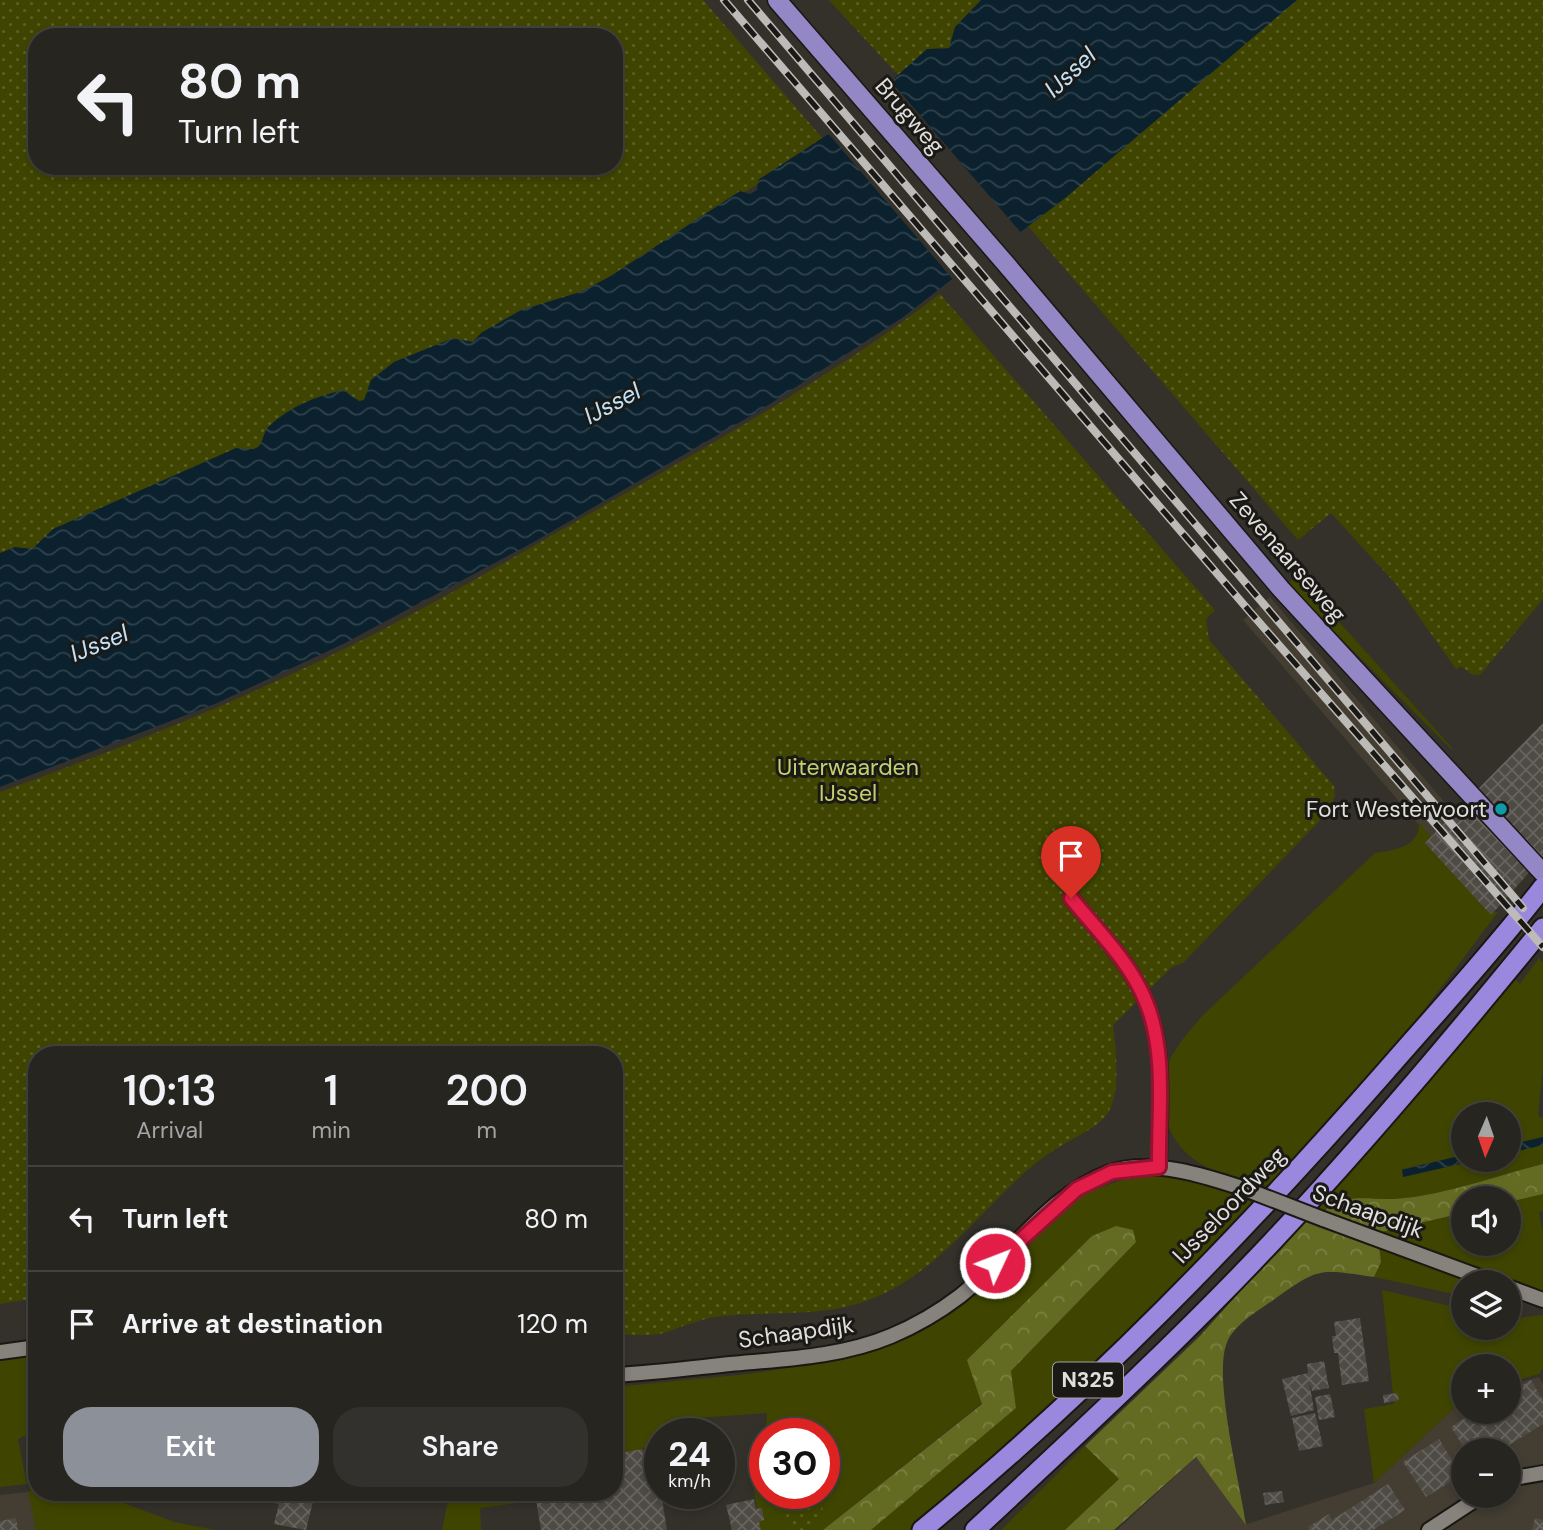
<!DOCTYPE html>
<html lang="en">
<head>
<meta charset="utf-8">
<style>
	:root { --surface:#272520; --page:#33312d; --text:#f1f3f6; --muted:#a4a5a5; --line:#43423e; --accent:#8c9099 }
	body { margin:0; font-family:"DM Sans",sans-serif; background:var(--page); color:var(--text); height:100vh; display:flex; flex-direction:column; font-size:26px; white-space:nowrap }
	* { box-sizing:border-box; margin:0 }
	p { font-size:23px; color:var(--muted) }
	.icon { flex:none; width:38px; height:38px; fill:none; stroke:currentColor; stroke-width:2; stroke-linecap:round; stroke-linejoin:round }
	.map { position:relative; flex:1; overflow:hidden }
	.drawer { position:absolute; left:28px; top:1046px; width:595px; height:455px; display:flex; flex-direction:column; background:var(--surface); border-radius:28px; box-shadow:0 4px 10px #0003,0 0 0 2px var(--line) }
	.drawer>* { flex:none }
	.hud { position:absolute; left:28px; top:28px; width:595px; height:147px; border-radius:28px; box-shadow:0 4px 10px #0003,0 0 0 2px var(--line); background:#272520; color:var(--text); overflow:hidden }
	.needle { width:46px; rotate:182deg }
	.tools { position:absolute; left:1451px; top:1102px; display:grid; gap:14px }
	.tools a { display:grid; place-items:center; width:70px; height:70px; border-radius:50%; background:var(--surface); box-shadow:0 4px 10px #0003,0 0 0 2px var(--line); font-size:35px }
	.speed { position:absolute; left:644px; top:1418px; display:flex; gap:14px; font-size:35px; font-weight:700; text-align:center }
	.speed>* { display:grid; place-content:center; width:91px; height:91px; border-radius:50%; background:var(--surface); box-shadow:0 4px 10px #0003,0 0 0 2px var(--line); line-height:1 }
	.speed small { font-size:18px; font-weight:400 }
	.speed .limit { border:10px solid #d22; background:#fff; color:#111 }
	.pin { position:absolute; display:grid; place-items:center; width:60px; height:60px; color:#fff; margin:-72px -30px; border-radius:50% 50% 50% 0; rotate:-45deg; box-shadow:0 0 7px #0007 }
	.pin .icon { rotate:45deg }
	.me { position:absolute; width:77px; margin:-38px; rotate:47deg; stroke-linejoin:round; filter:drop-shadow(0 0 5px #0008) }
	.turn { display:flex; align-items:center; gap:24px; height:147px; padding:0 35px; font-size:32px }
	.turn .icon { width:91px; height:91px; stroke-width:2.5 }
	.turn b { display:block; font-size:49px; line-height:60px }
	.eta { display:flex; justify-content:space-evenly; align-items:center; height:119px; text-align:center }
	.eta b { font-size:42px; font-weight:600; line-height:49px }
	.button { display:flex; gap:14px; margin-top:auto; padding:14px 35px }
	.button a { flex:1; height:80px; border-radius:28px; background:var(--accent); color:#fff; font-size:28px; font-weight:600; line-height:80px; text-align:center }
	.button a+a { background:var(--page); color:var(--text) }
	ul { padding:0; list-style:none }
	li { display:flex; align-items:center; gap:21px; height:105px; padding:0 35px; border-top:2px solid var(--line) }
	li div { flex:1 }
	li b { display:block; font-size:26px }
	li em { font-style:normal }
	.map>svg:first-child { display:block }
</style>
</head>
<body>
<div class="map">
<svg width="1543" height="1530" viewBox="0 0 1543 1530">
	<defs>
		<pattern id="forest-crowns" width="20" height="18" patternUnits="userSpaceOnUse" patternTransform="scale(1.75)"><rect width="20" height="18" fill="#636b23"/><path d="M2 6a3 3 0 1 1 6 0M12 15a3 3 0 1 1 6 0" fill="none" stroke="#798042"/></pattern>
		<pattern id="park-dots" width="8" height="8" patternUnits="userSpaceOnUse" patternTransform="scale(1.75)"><rect width="8" height="8" fill="#3f4500"/><path d="M2 2h.1M6 6h.1" fill="none" stroke="#5a5f25" stroke-width="1.8" stroke-linecap="round"/></pattern>
		<pattern id="water-waves" width="16" height="10" patternUnits="userSpaceOnUse" patternTransform="scale(1.75)"><rect width="16" height="10" fill="#0b212e"/><path d="M0 5q4-4 8 0t8 0" fill="none" stroke="#2e414c"/></pattern>
		<pattern id="building-cross-hatch" width="8" height="8" patternUnits="userSpaceOnUse" patternTransform="scale(1.75)"><rect width="8" height="8" fill="#4e4b45"/><path d="M0 0l8 8M0 8l8-8" fill="none" stroke="#67645f"/></pattern>
	</defs>
	<rect width="100%" height="100%" fill="#34312b"/>
	<!-- built -->
	<g fill="#433d32" fill-rule="evenodd">
		<path d="M1270 597 1515 885 1494 912 1243 620Z"/>
		<path d="M1539 1377 1543 1384V1530H1117L1196 1457 1247 1524 1374 1483 1463 1400V1412H1508L1509 1385ZM1463 1451H1508V1496H1463Z"/>
		<path d="M37 1491 174 1524 211 1530H0V1495Z"/>
	</g>
	<!-- green -->
	<g fill="#3f4500">
		<path d="M1298 576 1452 748V750L1287 584Z"/>
		<path d="M1419 822 1494 912H1498L1415 1022 1268 1186C1251 1181 1232 1178 1215 1171 1176 1155 1158 1121 1163 1080 1166 1056 1189 1032 1203 1015L1375 853C1395 850 1420 847 1419 822Z"/>
		<path d="M1539 958 1543 963V1068L1538 1116 1543 1118V1137L1509 1145 1508 1115H1463V1155L1402 1169 1404 1177 1477 1160H1508L1509 1153 1543 1145V1164C1495 1176 1443 1196 1394 1199 1366 1200 1344 1192 1322 1213L1315 1210 1515 979 1520 984Z"/>
		<path d="M1168 1174 1215 1187 1258 1205 1055 1403 915 1530H871L1016 1408 1011 1371 1135 1242 1133 1230 982 1403 823 1530H760L754 1490 765 1466V1493H824V1433H766L767 1413 670 1420V1433H660V1445L642 1448 645 1485 614 1490V1387L749 1374 849 1358 904 1340 971 1297 1066 1206 1087 1192 1134 1176Z"/>
		<path d="M1543 1194V1211L1539 1212 1543 1235V1292L1377 1233 1463 1213V1244H1508L1509 1202Z"/>
		<path d="M1379 1245 1480 1283H1463V1296L1374 1277 1381 1262Z"/>
		<path d="M1382 1290 1463 1309V1328H1508L1509 1319 1543 1315V1368L1539 1374 1509 1383 1508 1367H1463V1400L1374 1483 1364 1409 1394 1404Z"/>
		<path d="M37 1354V1430L18 1439 27 1484 0 1487V1359Z"/>
		<path d="M1085 1446 1119 1479 1065 1530H1001Z"/>
		<path d="M37 1490V1493H97L174 1522 215 1530H36L28 1491Z"/>
		<path d="M458 1493H591L480 1508 481 1530H442L448 1501H454Z"/>
	</g>
	<!-- forest -->
	<g fill="url(#forest-crowns)">
		<path d="M1543 1164V1194L1509 1202 1508 1199H1463V1213L1377 1233 1322 1213C1344 1192 1367 1200 1394 1199 1443 1196 1495 1176 1543 1164Z"/>
		<path d="M1304 1220 1379 1245 1381 1262 1374 1277C1317 1269 1320 1267 1272 1301 1256 1312 1232 1326 1226 1345 1214 1381 1240 1483 1246 1525L1196 1457 1114 1530H1065L1119 1479 1085 1446 1200 1336Z"/>
		<path d="M1116 1226 1133 1230 1136 1242 1011 1371 1016 1408 871 1530H823L982 1404 967 1360 1092 1236Z"/>
	</g>
	<!-- park -->
	<g fill="url(#park-dots)" fill-rule="evenodd">
		<path d="M0 0H703L824 140 614 279 489 338 378 406 53 548 0 560ZM37 37H614V166H37Z"/>
		<path d="M829 0H1010L949 50 899 76Z"/>
		<path d="M1297 0H1543V599L1480 675 1471 674 1461 666 1456 669 1395 583 1331 513 1298 540 1028 226Z"/>
		<path d="M940 294 1215 610 1206 619 1209 640 1334 786 1335 796 1326 814 1183 963 1172 967 1113 1025C1128 1148 1094 1110 1022 1175 965 1227 918 1296 835 1309 799 1315 760 1312 723 1316 703 1318 686 1325 667 1332 652 1337 630 1334 614 1334V1055H37V1298L0 1304V792C116 750 231 705 342 650 436 604 527 549 619 497 729 434 840 371 940 294Z"/>
		<path d="M781 1493H816L826 1517 809 1530H789Z"/>
	</g>
	<!-- water -->
	<g fill="url(#water-waves)">
		<path d="M981 0H1297L1064 199 1010 240 969 266 902 318 759 411 532 543 343 644 217 703 0 787V553L15 547 32 549 53 529 236 448C242 448 253 451 258 447 263 443 263 433 268 427 289 407 316 396 344 390L359 401 364 400 371 380 394 362 453 338 473 342 481 333 521 310 580 292 609 277 740 191 750 194 757 190 758 180 842 125 927 49 949 48 955 27Z"/>
		<path d="M1543 1137V1145L1509 1153V1145Z"/>
		<path d="M1463 1155V1160H1477L1403 1177 1402 1170Z"/>
	</g>
	<!-- pier -->
	<path fill="#34312b" d="M889 79 1023 235 955 282 826 131Z"/>
	<!-- building -->
	<g fill="url(#building-cross-hatch)">
		<path d="M1543 723V857L1491 915 1425 843Z"/>
		<path d="M1360 1318 1369 1381 1342 1385 1338 1353H1334L1332 1336H1336L1334 1322Z"/>
		<path d="M1324 1361 1329 1388 1312 1391 1309 1381 1314 1410 1291 1416 1282 1379 1308 1373 1307 1364Z"/>
		<path d="M1531 1380 1543 1400V1424L1504 1448 1498 1439 1479 1451H1466L1451 1427 1474 1412H1508V1388L1511 1392Z"/>
		<path d="M1397 1393 1399 1400 1384 1403 1383 1395Z"/>
		<path d="M1330 1394 1335 1417 1319 1420 1315 1397Z"/>
		<path d="M1315 1413 1323 1446 1299 1451 1292 1418Z"/>
		<path d="M708 1420 711 1433H674L673 1426Z"/>
		<path d="M1439 1439 1461 1475 1426 1497 1403 1462Z"/>
		<path d="M643 1449 649 1479 659 1481 667 1530H541L535 1493H614V1454Z"/>
		<path d="M660 1453V1470L656 1471 653 1454Z"/>
		<path d="M1388 1484 1405 1510 1373 1530H1309L1308 1527 1329 1514 1332 1520Z"/>
		<path d="M1282 1491 1284 1502 1265 1505 1263 1493Z"/>
		<path d="M256 1493H315L306 1530 274 1524 279 1504 255 1499Z"/>
		<path d="M754 1499 756 1509 762 1508 764 1520 759 1521 761 1530H732L726 1505Z"/>
		<path d="M16 1518 18 1530H0V1521Z"/>
		<path d="M1535 1518 1543 1520V1530H1532Z"/>
	</g>
	<g fill="none" stroke-linecap="round" stroke-linejoin="round">
		<!-- minor casing -->
		<g stroke="#1b1814" stroke-width="18">
			<g id="minor">
				<path d="M1071 898C1097 930 1131 963 1146 1002 1167 1052 1159 1114 1159 1167"/>
				<path d="M1323 1219 1496 1283"/>
				<path d="M1508 1287 1543 1300"/>
				<path d="M0 1352 37 1347"/>
				<path d="M614 1375C653 1373 692 1368 730 1364 784 1359 841 1357 891 1336 915 1326 939 1312 960 1296 1009 1257 1049 1194 1110 1172 1151 1158 1206 1176 1245 1189"/>
				<path d="M1508 1479 1543 1473"/>
				<path d="M1429 1530 1481 1496"/>
			</g>
		</g>
		<!-- primary casing -->
		<g stroke="#1b1814" stroke-width="21">
			<path id="primary" d="M777 0 1006 264 1281 589 1543 873"/>
		</g>
		<!-- trunk casing -->
		<g stroke="#1b1814" stroke-width="23">
			<g id="trunk">
				<path d="M922 1530C1090 1392 1242 1235 1385 1072 1438 1011 1493 952 1543 887"/>
				<path d="M975 1530C1076 1436 1178 1342 1272 1242 1367 1141 1456 1035 1543 928"/>
			</g>
		</g>
		<!-- minor -->
		<use href="#minor" stroke="#86837d" stroke-width="14"/>
		<!-- primary -->
		<use href="#primary" stroke="#9487c6" stroke-width="18"/>
		<!-- trunk -->
		<use href="#trunk" stroke="#9988de" stroke-width="19"/>
		<!-- rail casing -->
		<g stroke="#bdbbb7" stroke-width="8">
			<g id="rail">
				<path d="M724 0 1251 613 1543 947"/>
				<path d="M748 0 1523 908"/>
			</g>
		</g>
		<!-- rail -->
		<use href="#rail" stroke="#1a1916" stroke-width="5" stroke-dasharray="16" stroke-linecap="butt"/>
		<!-- minor-bridge casing -->
		<g stroke="#1b1814" stroke-width="18" stroke-linecap="butt">
			<path id="minor-bridge" d="M1245 1189 1323 1219"/>
		</g>
		<!-- minor-bridge -->
		<use href="#minor-bridge" stroke="#86837d" stroke-width="14"/>
	</g>
	<g fill="none" stroke-linecap="round" stroke-linejoin="round">
		<!-- route casing -->
		<g stroke="#92132f" stroke-width="18">
			<path id="route" d="M995 1263 1077 1189 1112 1172 1159 1167C1158 1114 1167 1053 1146 1002 1131 963 1097 930 1071 898"/>
		</g>
		<!-- route -->
		<use href="#route" stroke="#e11d48" stroke-width="12"/>
	</g>
	<!-- markers -->
	<circle fill="#0f9aa8" stroke="#1a1916" stroke-width="2.5" cx="1501" cy="809" r="7"/>
	<g text-anchor="middle" dominant-baseline="central" stroke-width="6" stroke-linejoin="round" paint-order="stroke">
		<!-- shield labels -->
		<rect fill="#1a1916" stroke="#a5a4a1" stroke-width="2" x="1053" y="1362.5" width="70" height="35" rx="5"/>
		<g font-size="21" font-weight="bold" fill="#e1dfdc">
			<text x="1088" y="1380">N325</text>
		</g>
		<!-- street labels -->
		<g font-size="23" fill="#e1dfdc" stroke="#1a1916">
			<text transform="translate(910 116) rotate(49)">Brugweg</text>
			<text transform="translate(1288 557) rotate(49)">Zevenaarseweg</text>
			<text transform="translate(1229 1205) rotate(-46)">IJsseloordweg</text>
			<text transform="translate(1368 1211) rotate(20)">Schaapdijk</text>
			<text transform="translate(796 1332) rotate(-8)">Schaapdijk</text>
		</g>
		<!-- park labels -->
		<g font-size="23" fill="#c4d06d" stroke="#1a1916">
			<text x="848" y="767">Uiterwaarden<tspan x="848" dy="26">IJssel</tspan></text>
		</g>
		<!-- poi labels -->
		<g font-size="23" fill="#e1dfdc" stroke="#1a1916" text-anchor="end">
			<text x="1487" y="809">Fort Westervoort</text>
		</g>
		<!-- water labels -->
		<g font-size="24" font-style="italic" fill="#bfe2fa" stroke="#1a1916">
			<text transform="translate(1070 72) rotate(-43)">IJssel</text>
			<text transform="translate(612 403) rotate(-28)">IJssel</text>
			<text transform="translate(99 643) rotate(-22)">IJssel</text>
		</g>
	</g>
</svg>
<div class="tools">
<a><svg class="needle" viewBox="-14 -14 28 28"><path d="M0-13l5 13h-10z" fill="#e53935"/><path d="M0 13l5-13h-10z" fill="#a4a5a5"/></svg></a>
<a><svg class="icon" aria-label="sound" viewBox="0 0 24 24"><path d="M4 9h4l5-4v14l-5-4H4zM17 9q2 3 0 6"/></svg></a>
<a><svg class="icon" aria-label="layers" viewBox="0 0 24 24"><path d="M12 4l9 5-9 5-9-5zM3 14l9 5 9-5"/></svg></a>
<a>+</a>
<a>−</a>
</div>
<div class="speed"><div>24<small>km/h</small></div><div class="limit">30</div></div>
<div class="pin" style="left:1071px;top:898px;background:#d93025"><svg class="icon" aria-label="arrive" viewBox="0 0 24 24"><path d="M6 21V4h12l-3 4 3 4H6"/></svg></div>
<svg class="me" style="left:995px;top:1263px" viewBox="-20 -20 40 40"><circle r="17" fill="#e11d48" stroke="#fff" stroke-width="3"/><path d="M0-11L8 9 0 5-8 9z" fill="#fff"/></svg>
<div class="hud">
<div class="turn"><svg class="icon" aria-label="left" viewBox="0 0 24 24"><path d="M17 20v-9H6M10 6l-5 5 5 5"/></svg><div><b>80 m</b>Turn left</div></div>
</div>
<section class="drawer">
<div class="eta">
<div><b>10:13</b><p>Arrival</p></div>
<div><b>1</b><p>min</p></div>
<div><b>200</b><p>m</p></div>
</div>
<ul>
<li><svg class="icon" aria-label="left" viewBox="0 0 24 24"><path d="M17 20v-9H6M10 6l-5 5 5 5"/></svg><div><b>Turn left</b></div><em>80 m</em></li>
<li><svg class="icon" aria-label="arrive" viewBox="0 0 24 24"><path d="M6 21V4h12l-3 4 3 4H6"/></svg><div><b>Arrive at destination</b></div><em>120 m</em></li>
</ul>
<div class="button"><a>Exit</a><a>Share</a></div>
</section>
</div>
</body>
</html>
